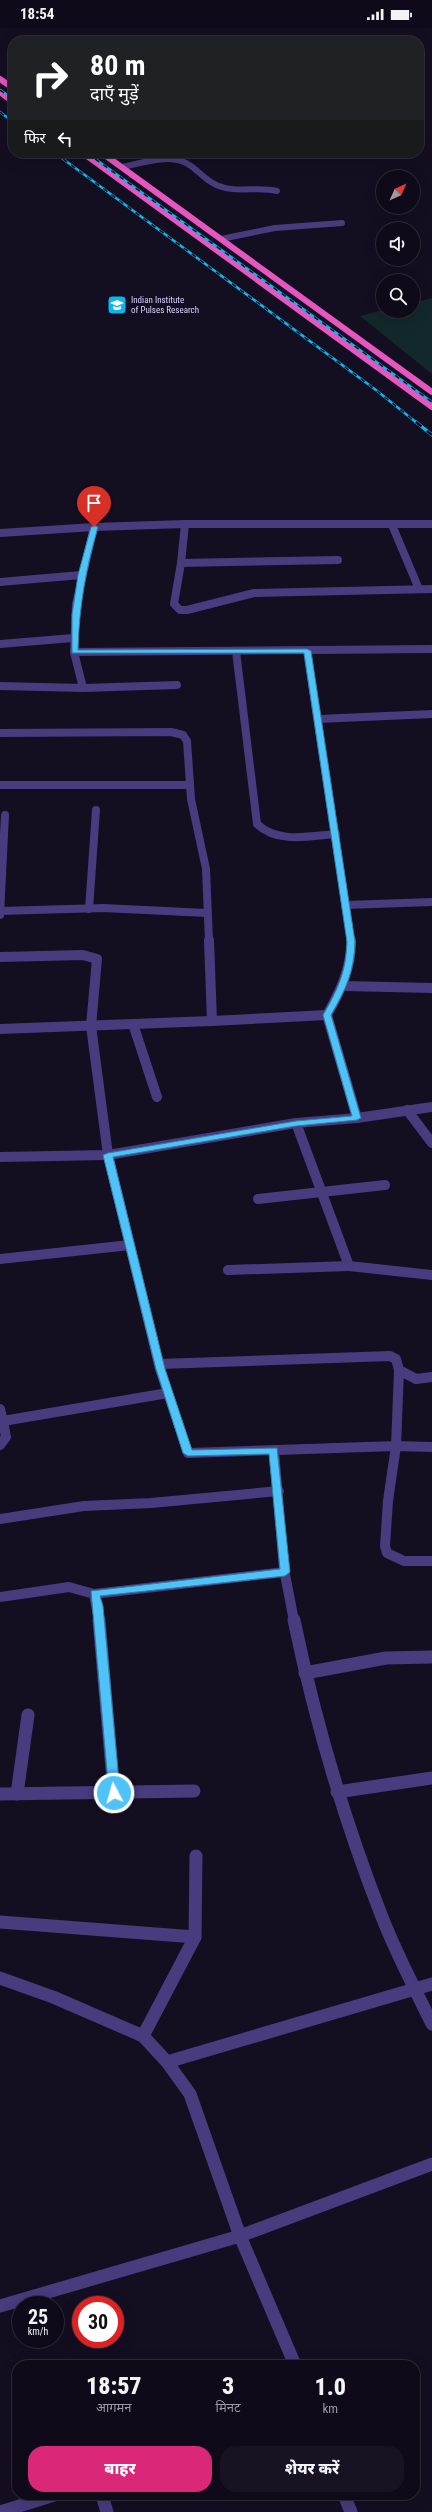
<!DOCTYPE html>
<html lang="hi">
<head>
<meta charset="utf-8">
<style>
	:root { --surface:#0f0a19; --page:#181322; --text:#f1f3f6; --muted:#9b9aa2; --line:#2f2b38; --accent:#db2777 }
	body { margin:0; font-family:"Roboto Condensed","Noto Sans Devanagari",sans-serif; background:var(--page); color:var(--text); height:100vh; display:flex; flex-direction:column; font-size:15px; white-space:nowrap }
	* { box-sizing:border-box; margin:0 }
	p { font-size:13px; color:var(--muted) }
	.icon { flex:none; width:22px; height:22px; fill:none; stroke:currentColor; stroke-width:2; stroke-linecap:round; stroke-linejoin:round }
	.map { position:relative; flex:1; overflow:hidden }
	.drawer { position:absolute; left:12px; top:2332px; width:408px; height:140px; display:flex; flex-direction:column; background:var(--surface); border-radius:16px; box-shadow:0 4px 16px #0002,0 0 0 1px var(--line) }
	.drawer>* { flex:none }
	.top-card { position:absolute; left:8px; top:8px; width:416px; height:122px; border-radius:16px; box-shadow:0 4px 16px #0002,0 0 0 1px var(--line); background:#202124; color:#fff; overflow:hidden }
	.needle { width:26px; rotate:45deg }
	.controls { position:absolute; left:376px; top:142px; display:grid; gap:8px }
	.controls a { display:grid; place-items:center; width:44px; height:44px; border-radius:50%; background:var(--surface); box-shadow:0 4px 16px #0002,0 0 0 1px var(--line); font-size:20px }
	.speed { position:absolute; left:12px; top:2268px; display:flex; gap:8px; font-size:20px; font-weight:700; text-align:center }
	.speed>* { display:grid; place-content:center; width:52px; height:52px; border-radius:50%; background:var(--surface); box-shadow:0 4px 16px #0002,0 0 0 1px var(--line); line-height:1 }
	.speed small { font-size:10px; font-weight:400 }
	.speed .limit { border:6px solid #d22; background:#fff; color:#111 }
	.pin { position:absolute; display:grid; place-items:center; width:34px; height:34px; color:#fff; margin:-41px -17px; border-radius:50% 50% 50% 0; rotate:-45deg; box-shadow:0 0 4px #0007 }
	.pin .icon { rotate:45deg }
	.me { position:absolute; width:44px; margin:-22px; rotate:354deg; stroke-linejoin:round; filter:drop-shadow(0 0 3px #0008) }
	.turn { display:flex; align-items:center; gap:14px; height:84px; padding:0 16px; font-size:18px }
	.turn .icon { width:52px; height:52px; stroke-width:2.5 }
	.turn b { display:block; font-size:28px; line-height:34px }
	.then { display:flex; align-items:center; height:38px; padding:0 16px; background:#0003; gap:8px; font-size:15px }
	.eta { display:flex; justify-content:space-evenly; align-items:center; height:68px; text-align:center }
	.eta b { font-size:24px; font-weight:800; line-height:28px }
	.cta { display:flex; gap:8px; margin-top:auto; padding:8px 16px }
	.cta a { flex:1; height:46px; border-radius:16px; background:var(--accent); color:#fff; font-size:16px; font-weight:800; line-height:46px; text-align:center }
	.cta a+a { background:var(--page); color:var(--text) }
	.status { display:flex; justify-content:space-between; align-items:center; height:28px; padding:0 20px; background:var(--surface); direction:ltr }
	.status svg { height:11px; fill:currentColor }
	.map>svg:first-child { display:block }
</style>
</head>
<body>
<div class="status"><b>18:54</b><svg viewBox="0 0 49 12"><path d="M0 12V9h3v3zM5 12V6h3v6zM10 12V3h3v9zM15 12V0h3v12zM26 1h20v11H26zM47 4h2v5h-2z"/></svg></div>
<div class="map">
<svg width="432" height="2484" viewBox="0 0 432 2484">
	<rect width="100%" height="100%" fill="#140e21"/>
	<!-- green -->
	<path fill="#12282a" d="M432 270V346L360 288 383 282 413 283V275Z"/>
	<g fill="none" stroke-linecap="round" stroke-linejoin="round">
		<!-- minor-far3 -->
		<g stroke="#483b7e" stroke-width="6">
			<path d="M122 139C143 135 172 124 191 138 201 145 209 156 222 159 239 165 259 158 277 163"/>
			<path d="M221 211 275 200 342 195"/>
		</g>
		<!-- minor-far2 -->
		<g stroke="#483b7e" stroke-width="8">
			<path d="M392 497 419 561"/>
			<path d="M94 499 185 496"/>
			<path d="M0 505 94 499 76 576 74 624 432 621"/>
			<path d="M338 532 181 535 174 576 180 582H187L254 565 432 561"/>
			<path d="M181 535 185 496H432"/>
			<path d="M0 554 81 547"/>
			<path d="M0 616 73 610"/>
			<path d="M236 623 257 796C278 816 310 808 336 806"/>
			<path d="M307 623 351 913"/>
			<path d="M0 658 83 660 74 624"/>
			<path d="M83 660 177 657"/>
			<path d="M318 691 432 686"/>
			<path d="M0 705 171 704 183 707 187 713 191 771 206 841 209 913"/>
			<path d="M0 757H190"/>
			<path d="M345 877 432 874"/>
			<path d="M89 881 96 782"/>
			<path d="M0 883 103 880 207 885"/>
			<path d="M0 887 5 787"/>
		</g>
		<!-- minor-far1 -->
		<g stroke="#483b7e" stroke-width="10">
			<path d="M209 912 212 993 327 987 357 1090"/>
			<path d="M0 929 83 927 97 931 91 998 108 1127 0 1129"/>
			<path d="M344 958 432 960"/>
			<path d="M327 987C340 964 352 939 351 912"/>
			<path d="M134 999 157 1069"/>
			<path d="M0 1001 212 993"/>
			<path d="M432 1079 357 1090 296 1095 108 1127 160 1341 188 1425 396 1418 432 1419"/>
			<path d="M407 1082 432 1115"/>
			<path d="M296 1095 349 1238 432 1247"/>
			<path d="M258 1171 385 1157"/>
			<path d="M0 1231 130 1217"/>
			<path d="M228 1242 349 1238"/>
			<path d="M159 1336 390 1328 396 1331 399 1342 416 1351 432 1349"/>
			<path d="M399 1342 396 1418 388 1473 385 1518 387 1525 404 1533H432"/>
			<path d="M0 1381 3 1393 168 1365"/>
			<path d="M0 1417 6 1409 3 1393"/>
			<path d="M274 1422 284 1541 294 1593"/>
			<path d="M0 1491 84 1478 151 1475 279 1463"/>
			<path d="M94 1566 285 1544"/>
			<path d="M0 1569 69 1559 94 1566 99 1593"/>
		</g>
		<!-- minor -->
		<g stroke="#483b7e" stroke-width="13">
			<path d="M99 1592 114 1765"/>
			<path d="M294 1592C315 1693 344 1792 382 1889 396 1925 415 1961 432 1996"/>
			<path d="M305 1645 386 1630 432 1629"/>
			<path d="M337 1764 432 1750"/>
			<path d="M0 1766 194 1763"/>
			<path d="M17 1766 28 1687"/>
			<path d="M0 1894 195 1909"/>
			<path d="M0 1950 53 1969 143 2008 167 2034 190 2066 240 2208 432 2136"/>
			<path d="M143 2008 195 1909 196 1828"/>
			<path d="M167 2034 432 1956"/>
			<path d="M0 2278 240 2208 295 2337"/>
			<path d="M102 2467 107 2484"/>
			<path d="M344 2467 351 2484"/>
			<path d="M0 2484 54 2467"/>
		</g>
		<!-- trunk -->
		<g stroke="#e656c0" stroke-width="6">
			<path d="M0 51 13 60"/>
			<path d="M0 64 13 74"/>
			<path d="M83 125 432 379"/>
			<path d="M102 125 432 364"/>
		</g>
		<!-- rail-far1 casing -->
		<g stroke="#0bb6ee" stroke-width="2.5">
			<g id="rail-far1">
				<path d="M0 62 13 71"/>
				<path d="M0 84 13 94"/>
				<path d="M55 125 376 362 417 395"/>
				<path d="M87 125 432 374"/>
			</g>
		</g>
		<!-- rail casing -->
		<g stroke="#0bb6ee" stroke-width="3.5">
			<path id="rail" d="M416 394 432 407"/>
		</g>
		<!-- rail-far1 -->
		<use href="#rail-far1" stroke="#140e21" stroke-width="1.5" stroke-dasharray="5" stroke-linecap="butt"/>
		<!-- rail -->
		<use href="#rail" stroke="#140e21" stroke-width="2.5" stroke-dasharray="7" stroke-linecap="butt"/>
	</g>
	<!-- route -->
	<path fill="#4fc3f7" stroke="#337fa1" d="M94 497 98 499C86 540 79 579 78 622L307 621 311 623 355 914C354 944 346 961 331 987L361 1090 357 1092 296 1098 113 1129 165 1341 192 1422 277 1420 290 1544 285 1548 100 1568 103 1578 120 1765 114 1769 109 1765 91 1563 280 1541 269 1426 188 1428 183 1425 156 1341 103 1127 108 1125 296 1093 352 1088 323 987C338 961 346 944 347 914L304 625H72V587L78 547 91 499Z"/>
	<!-- icons -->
	<defs>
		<g id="university-square" transform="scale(1)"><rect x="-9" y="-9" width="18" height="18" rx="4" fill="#0bb6ee" stroke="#140e21"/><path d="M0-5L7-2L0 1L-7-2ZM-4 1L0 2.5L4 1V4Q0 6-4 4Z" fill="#fff"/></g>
	</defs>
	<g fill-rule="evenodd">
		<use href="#university-square" x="117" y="277"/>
	</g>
	<g text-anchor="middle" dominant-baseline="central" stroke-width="3" stroke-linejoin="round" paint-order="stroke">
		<!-- far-poi labels -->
		<g font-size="9" fill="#dcd0fd" stroke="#140e21" text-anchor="start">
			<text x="131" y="272">Indian Institute<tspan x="131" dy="10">of Pulses Research</tspan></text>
		</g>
	</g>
</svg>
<div class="controls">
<a><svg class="needle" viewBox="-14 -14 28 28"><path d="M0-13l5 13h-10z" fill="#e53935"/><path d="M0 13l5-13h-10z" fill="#9b9aa2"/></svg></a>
<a><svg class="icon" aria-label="sound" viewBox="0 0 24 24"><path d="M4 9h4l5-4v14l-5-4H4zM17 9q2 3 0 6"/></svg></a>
<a><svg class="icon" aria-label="search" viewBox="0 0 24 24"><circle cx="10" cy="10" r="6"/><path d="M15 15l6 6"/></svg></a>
</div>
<div class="speed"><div>25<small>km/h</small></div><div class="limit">30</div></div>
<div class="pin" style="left:94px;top:499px;background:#d93025"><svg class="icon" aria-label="arrive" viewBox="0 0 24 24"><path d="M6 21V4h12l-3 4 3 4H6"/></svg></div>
<svg class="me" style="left:114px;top:1765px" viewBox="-20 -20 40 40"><circle r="17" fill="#4fc3f7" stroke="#fff" stroke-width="3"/><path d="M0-11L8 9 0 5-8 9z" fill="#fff"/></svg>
<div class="top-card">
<div class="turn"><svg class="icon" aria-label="right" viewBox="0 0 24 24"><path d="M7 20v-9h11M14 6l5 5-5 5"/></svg><div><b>80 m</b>दाएँ मुड़ें</div></div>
<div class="then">फिर<svg class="icon" aria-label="left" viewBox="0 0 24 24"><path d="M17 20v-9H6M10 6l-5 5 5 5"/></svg></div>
</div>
<section class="drawer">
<div class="eta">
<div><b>18:57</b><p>आगमन</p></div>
<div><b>3</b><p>मिनट</p></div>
<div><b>1.0</b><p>km</p></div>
</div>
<div class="cta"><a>बाहर</a><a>शेयर करें</a></div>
</section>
</div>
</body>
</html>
